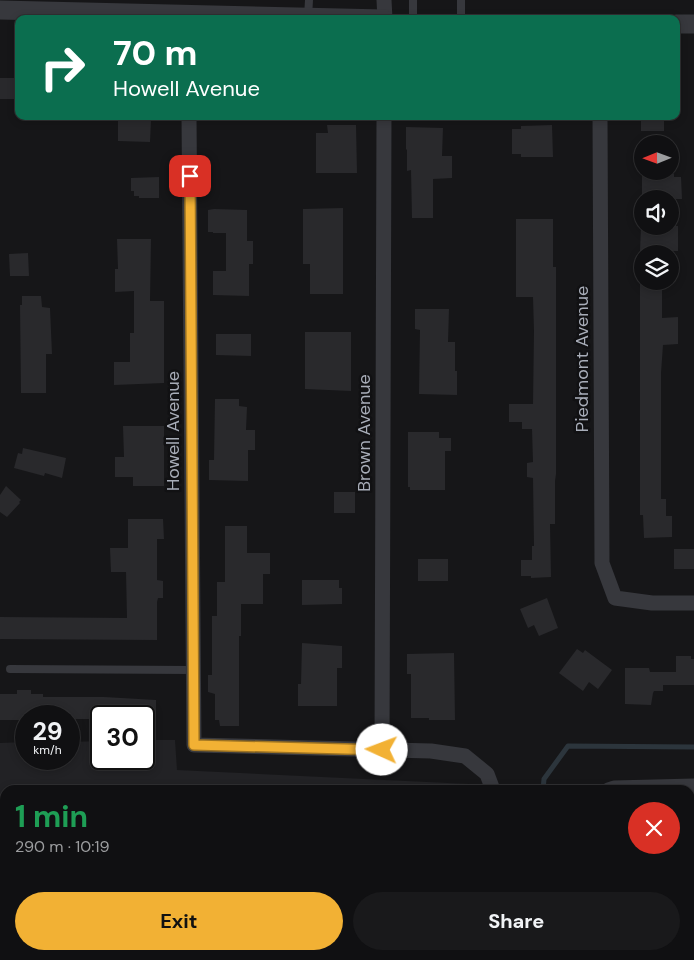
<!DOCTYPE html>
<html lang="en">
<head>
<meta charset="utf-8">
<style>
	:root { --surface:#101012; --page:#19191b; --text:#f1f3f6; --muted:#9c9d9f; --line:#303032; --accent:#f2b134 }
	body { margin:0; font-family:"DM Sans",sans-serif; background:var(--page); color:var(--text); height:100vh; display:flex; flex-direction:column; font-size:19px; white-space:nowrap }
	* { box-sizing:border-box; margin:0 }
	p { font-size:16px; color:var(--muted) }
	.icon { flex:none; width:28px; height:28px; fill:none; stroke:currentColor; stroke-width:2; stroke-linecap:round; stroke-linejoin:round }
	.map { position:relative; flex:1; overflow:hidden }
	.details { position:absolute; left:0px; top:785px; width:695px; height:175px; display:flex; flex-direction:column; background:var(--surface); border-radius:15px 15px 0 0; box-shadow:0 2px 8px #0003,0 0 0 1px var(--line) }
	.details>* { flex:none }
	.top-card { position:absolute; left:15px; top:15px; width:665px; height:105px; border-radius:10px; box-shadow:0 2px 8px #0003,0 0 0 1px var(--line); background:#0b6e4f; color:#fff; overflow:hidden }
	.needle { width:32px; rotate:269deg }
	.buttons { position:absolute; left:634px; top:135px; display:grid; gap:10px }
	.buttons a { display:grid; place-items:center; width:45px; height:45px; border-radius:50%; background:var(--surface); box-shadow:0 2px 8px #0003,0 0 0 1px var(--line); font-size:25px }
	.speed { position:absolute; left:15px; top:705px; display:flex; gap:10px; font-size:25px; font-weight:700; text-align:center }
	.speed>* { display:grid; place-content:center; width:65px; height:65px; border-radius:50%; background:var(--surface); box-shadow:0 2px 8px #0003,0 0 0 1px var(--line); line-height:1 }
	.speed small { font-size:12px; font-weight:400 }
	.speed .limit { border:2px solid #111; border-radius:8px; background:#fff; color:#111 }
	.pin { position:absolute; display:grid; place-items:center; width:42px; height:42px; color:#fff; margin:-21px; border-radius:10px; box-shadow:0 2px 8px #0006 }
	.me { position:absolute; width:55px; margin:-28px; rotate:272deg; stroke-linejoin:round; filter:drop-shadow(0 0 4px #0008) }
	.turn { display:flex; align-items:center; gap:18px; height:105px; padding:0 15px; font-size:22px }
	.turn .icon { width:65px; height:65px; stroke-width:2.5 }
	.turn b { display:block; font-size:35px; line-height:42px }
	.round { display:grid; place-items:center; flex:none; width:52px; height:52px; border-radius:26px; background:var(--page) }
	.overview { display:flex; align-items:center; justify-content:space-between; height:85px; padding:0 15px }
	h1 { font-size:30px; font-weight:700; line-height:38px; color:#1e9e55 }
	.action { display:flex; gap:10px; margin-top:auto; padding:10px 15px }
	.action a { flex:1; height:58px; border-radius:30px; background:var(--accent); color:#111; font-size:20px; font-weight:700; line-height:58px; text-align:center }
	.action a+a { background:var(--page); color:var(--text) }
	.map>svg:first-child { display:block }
</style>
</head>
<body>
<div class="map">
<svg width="694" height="960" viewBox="0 0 694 960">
	<rect width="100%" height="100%" fill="#161618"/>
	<!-- built -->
	<path fill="#222225" d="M144 740H175L177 770 469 784V790H5V955H469V960H5L0 923V743L26 742V759H69V742L101 741V759H144Z"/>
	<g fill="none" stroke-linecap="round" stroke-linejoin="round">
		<!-- stream -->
		<g stroke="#2c353c" stroke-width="5">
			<path d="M543 790 544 779 568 746 694 747"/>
			<path d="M537 960V955"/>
		</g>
	</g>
	<!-- building -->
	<g fill="#29292c">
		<rect x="0" y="78" width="19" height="21"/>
		<rect x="641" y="116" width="23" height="15"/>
		<path d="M118 120H151L150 142 118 141Z"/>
		<path d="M327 125H356L357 173H316V133H328Z"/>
		<path d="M552 125 553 157H521V154H512V129H521V126Z"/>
		<path d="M406 127 443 128 442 156H452V178L433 179V218H412L411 170 407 171V150L406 149Z"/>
		<path d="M642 174H674V177H681L682 199H642Z"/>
		<path d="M159 177V198H139V196H134V191H131V178Z"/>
		<path d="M343 208V294H310V264H303V209Z"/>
		<path d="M214 209 247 210V241H253V264H249V296L213 295V271H226V233H213V232H208V210Z"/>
		<path d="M516 219H553V267H556V474L555 481V524H550L551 577 531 578V576H521V560H532V546H534L533 478 527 477V463L533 462 532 429H522V422H509V404H533L534 331 533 297H516Z"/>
		<path d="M641 226H678V251H640Z"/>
		<path d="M117 239H151L150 301H164V383L114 385V362H130V333H134V291L115 292V269H118Z"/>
		<path d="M28 253 29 276H10L9 254Z"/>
		<path d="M640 281H662V318L678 317V344L663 345 661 373V499H666V516H672V537L644 538 643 515H640Z"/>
		<path d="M22 296H41L42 307 50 308 52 354H46V393H21L20 305H22Z"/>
		<path d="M415 309H449L448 342H455V371H457V395L419 394 420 330 415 329Z"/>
		<path d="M305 332H351V391L305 389Z"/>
		<path d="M216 334H251V356L216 355Z"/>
		<path d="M215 399H239V406L247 407 246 430H255V450H248V481L209 480V460H214Z"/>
		<path d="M123 426H164V486H133V477H115V457H124Z"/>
		<path d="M408 432H439V438H451V451H445V490H410V487H408Z"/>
		<path d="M23 448 66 458 62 478 45 473 44 476 14 468 18 453 22 454Z"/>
		<path d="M6 486 21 500 19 502 20 503 7 517 0 512V495Z"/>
		<rect x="334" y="492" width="21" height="21"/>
		<path d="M128 519H163L164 539H157V580L163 581V598H158L157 602V640L0 639V617L127 618 126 572H111L110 548H128Z"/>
		<path d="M225 526H247V553H270V574H263V604H241V636H239V726H220L219 720H215V694L208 692V675H212V616H217V582H225Z"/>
		<rect x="674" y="549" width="20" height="20"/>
		<rect x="418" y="559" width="30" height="22"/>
		<path d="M302 580H339V588H342V604L302 605Z"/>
		<path d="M547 598 558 628 539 636 534 625 528 628 520 609Z"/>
		<path d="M302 643 342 646V668H337V706H298V684H301Z"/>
		<path d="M577 649 583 653 585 650 612 670 598 689 589 682 583 691 559 673Z"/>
		<path d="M454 653 455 720H429V718H411V674H407V654Z"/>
		<path d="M676 656H691V659H694V685H663V691H654L653 693 651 705 625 704V668H649L650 672H676Z"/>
		<path d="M17 690H31V694H43V697H104L156 700V716H101V719H69V716H26V720H0V694H17Z"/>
	</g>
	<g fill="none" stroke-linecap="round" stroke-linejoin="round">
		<!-- service -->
		<g stroke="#37383d" stroke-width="8">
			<path d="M413 0V19"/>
			<path d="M308 17 309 0"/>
			<path d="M461 19V0"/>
			<path d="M10 669 193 670"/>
		</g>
		<!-- minor -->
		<g stroke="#37383d" stroke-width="15">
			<path d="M384 0 385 19"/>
			<path d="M189 116 194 745 431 751 465 756 487 774 493 790"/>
			<path d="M600 116 602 563 615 598 652 603H694"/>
			<path d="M382 749 384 116"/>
			<path d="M608 790 614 788 694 786"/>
			<path d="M690 948H694"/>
			<path d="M571 955V960"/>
			<path d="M492 960 493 955"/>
		</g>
		<!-- tertiary -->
		<g stroke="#37383d" stroke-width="19">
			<path d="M0 10 384 19"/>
			<path d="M676 24H694"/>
		</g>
	</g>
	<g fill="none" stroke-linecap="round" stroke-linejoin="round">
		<!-- route casing -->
		<g stroke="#9d7322" stroke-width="12">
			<path id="route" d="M190 176 194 745 382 750"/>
		</g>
		<!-- route -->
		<use href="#route" stroke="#f2b134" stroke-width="9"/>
	</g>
	<g text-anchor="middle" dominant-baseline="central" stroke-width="5" stroke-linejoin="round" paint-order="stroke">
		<!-- street labels -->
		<g font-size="18" fill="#a8adb8" stroke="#111113">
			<text transform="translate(582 359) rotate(-90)">Piedmont Avenue</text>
			<text transform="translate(173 431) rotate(-90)">Howell Avenue</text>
			<text transform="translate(364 433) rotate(-90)">Brown Avenue</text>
		</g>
	</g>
</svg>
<div class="buttons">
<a><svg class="needle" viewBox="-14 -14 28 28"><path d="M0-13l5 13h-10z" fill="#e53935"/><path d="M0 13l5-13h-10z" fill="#9c9d9f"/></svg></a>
<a><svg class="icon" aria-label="sound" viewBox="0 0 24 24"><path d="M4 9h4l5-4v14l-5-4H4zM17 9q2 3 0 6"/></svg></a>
<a><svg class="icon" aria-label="layers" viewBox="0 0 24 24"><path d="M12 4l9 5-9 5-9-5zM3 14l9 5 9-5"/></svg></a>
</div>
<div class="speed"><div>29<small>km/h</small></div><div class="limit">30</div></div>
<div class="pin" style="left:190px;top:176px;background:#d93025"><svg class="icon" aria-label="arrive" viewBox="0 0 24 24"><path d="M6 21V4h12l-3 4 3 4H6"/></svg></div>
<svg class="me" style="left:382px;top:750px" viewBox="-20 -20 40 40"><circle r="19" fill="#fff"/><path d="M0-13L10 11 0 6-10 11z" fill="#f2b134"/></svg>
<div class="top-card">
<div class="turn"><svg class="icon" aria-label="right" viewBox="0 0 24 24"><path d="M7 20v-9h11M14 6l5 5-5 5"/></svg><div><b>70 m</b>Howell Avenue</div></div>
</div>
<section class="details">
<div class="overview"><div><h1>1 min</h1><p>290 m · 10:19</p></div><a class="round" style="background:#d93025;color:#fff"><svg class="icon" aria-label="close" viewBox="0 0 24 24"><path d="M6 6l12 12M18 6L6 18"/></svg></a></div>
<div class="action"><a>Exit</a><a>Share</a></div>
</section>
</div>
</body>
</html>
